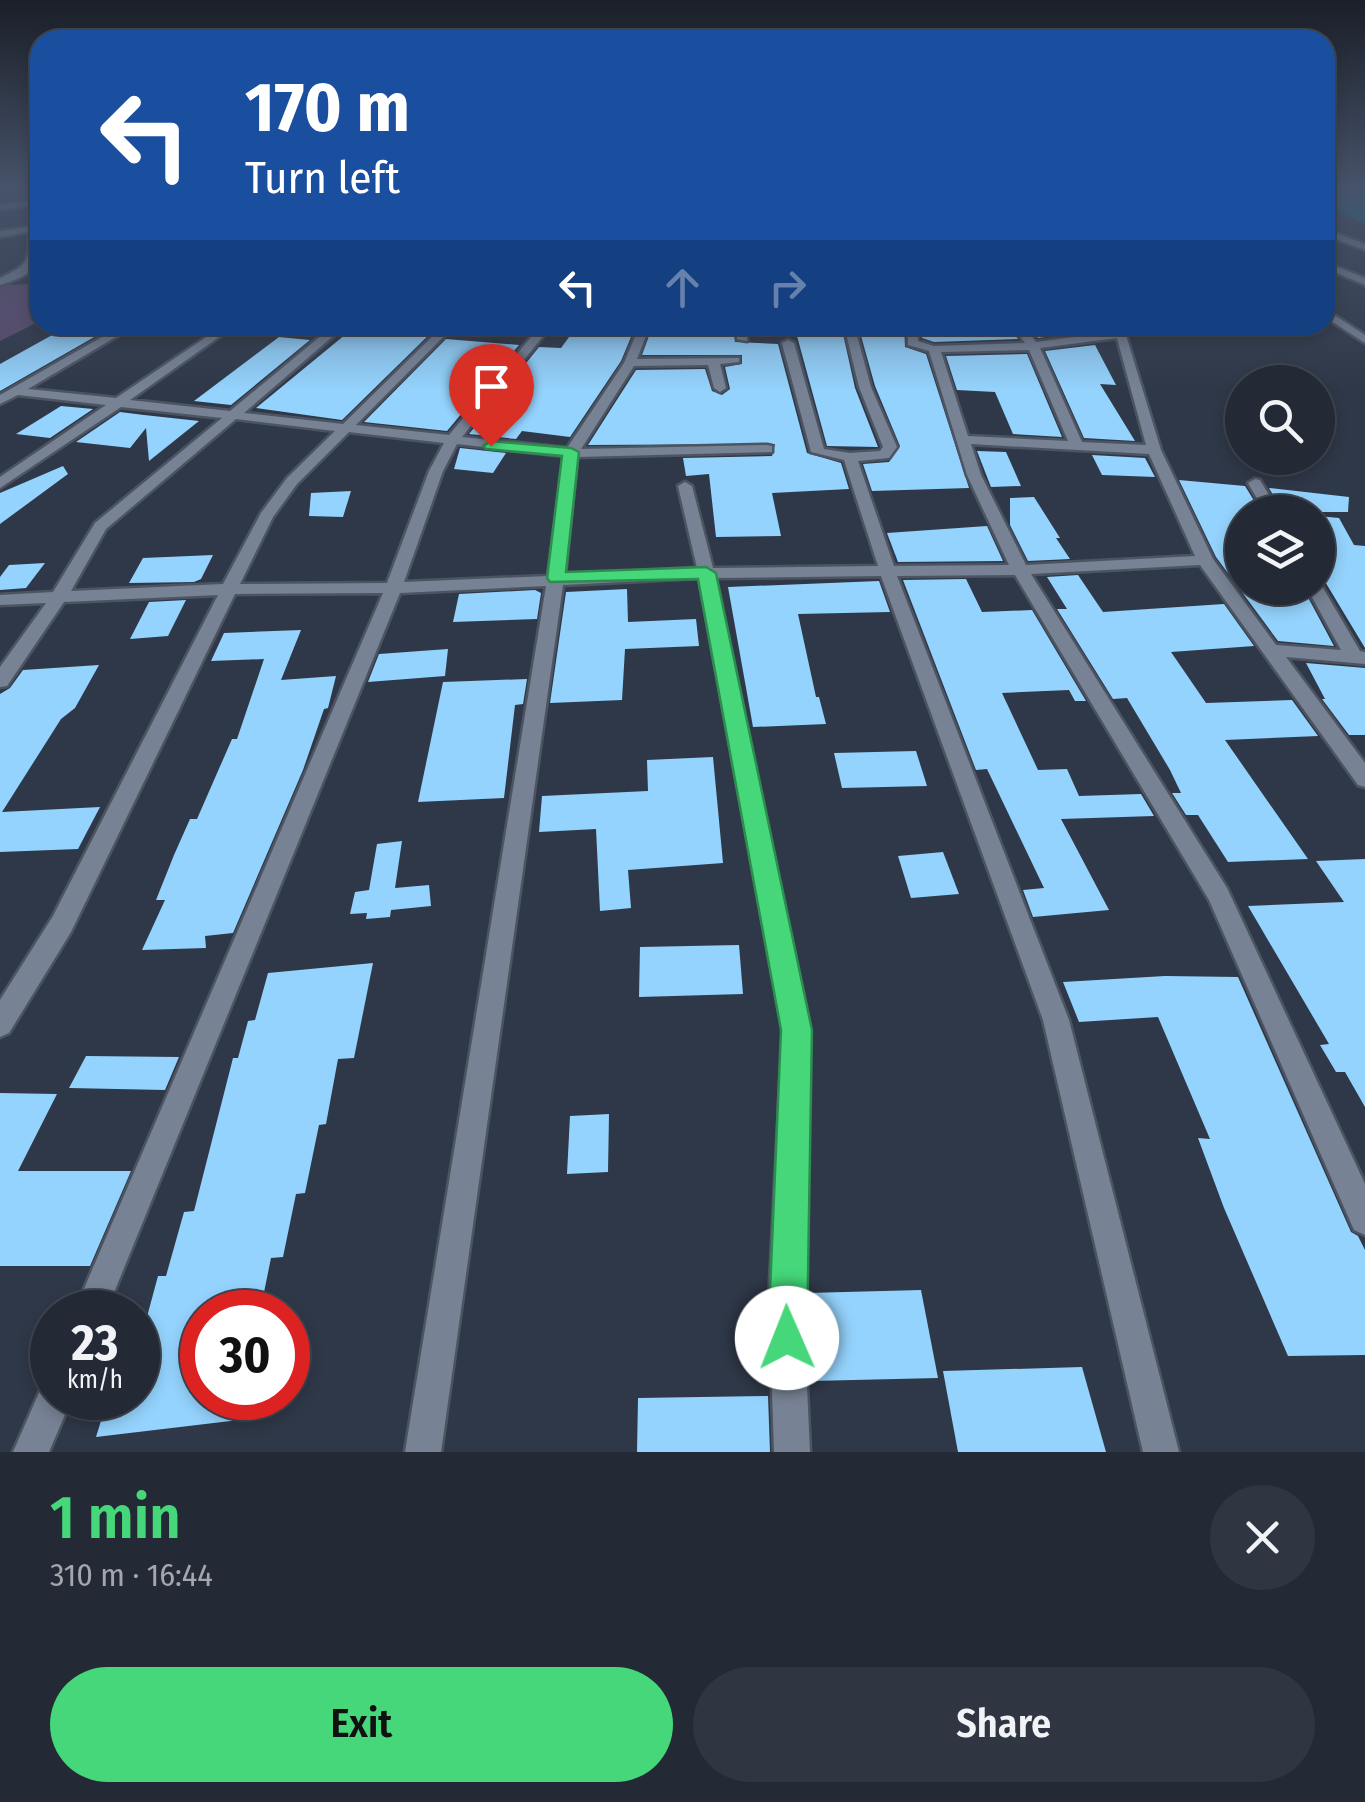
<!DOCTYPE html>
<html lang="en">
<head>
<meta charset="utf-8">
<style>
	:root { --surface:#232a36; --page:#2f3642; --text:#f1f3f6; --muted:#a3a7ad; --line:#404651; --accent:#45d77a }
	body { margin:0; font-family:"Fira Sans Condensed",sans-serif; background:var(--page); color:var(--text); height:100vh; display:flex; flex-direction:column; font-size:38px; white-space:nowrap }
	* { box-sizing:border-box; margin:0 }
	p { font-size:32px; color:var(--muted) }
	.icon { flex:none; width:55px; height:55px; fill:none; stroke:currentColor; stroke-width:2; stroke-linecap:round; stroke-linejoin:round }
	.map { position:relative; height:1452px; overflow:hidden }
	.drawer { display:flex; flex-direction:column; background:var(--surface); flex:1 }
	.drawer>* { flex:none }
	.hud { position:absolute; left:30px; top:30px; width:1305px; height:305px; border-radius:30px; box-shadow:0 5px 15px #0003,0 0 0 2px var(--line); background:#1a4fa0; color:#fff; overflow:hidden }
	.buttons { position:absolute; left:1225px; top:365px; display:grid; gap:20px }
	.buttons a { display:grid; place-items:center; width:110px; height:110px; border-radius:50%; background:var(--surface); box-shadow:0 5px 15px #0003,0 0 0 2px var(--line); font-size:50px }
	.speed { position:absolute; left:30px; top:1290px; display:flex; gap:20px; font-size:50px; font-weight:700; text-align:center }
	.speed>* { display:grid; place-content:center; width:130px; height:130px; border-radius:50%; background:var(--surface); box-shadow:0 5px 15px #0003,0 0 0 2px var(--line); line-height:1 }
	.speed small { font-size:25px; font-weight:400 }
	.speed .limit { border:15px solid #d22; background:#fff; color:#111 }
	.pin { position:absolute; display:grid; place-items:center; width:85px; height:85px; color:#fff; margin:-102px -42px; border-radius:50% 50% 50% 0; rotate:-45deg; box-shadow:0 0 10px #0007 }
	.pin .icon { rotate:45deg }
	.me { position:absolute; width:110px; margin:-55px; rotate:359deg; stroke-linejoin:round; filter:drop-shadow(0 0 8px #0008) }
	.turn { display:flex; align-items:center; gap:35px; height:210px; padding:0 50px; font-size:45px }
	.turn .icon { width:130px; height:130px; stroke-width:2.5 }
	.turn b { display:block; font-size:70px; line-height:85px }
	.lanes { display:flex; align-items:center; height:95px; padding:0 50px; background:#0003; justify-content:center; gap:50px; direction:ltr }
	.lanes .off { opacity:.35 }
	.round { display:grid; place-items:center; flex:none; width:105px; height:105px; border-radius:52px; background:var(--page) }
	.summary { display:flex; align-items:center; justify-content:space-between; height:170px; padding:0 50px }
	h1 { font-size:60px; font-weight:600; line-height:75px; color:var(--accent) }
	.cta { display:flex; gap:20px; margin-top:auto; padding:20px 50px }
	.cta a { flex:1; height:115px; border-radius:60px; background:var(--accent); color:#111; font-size:40px; font-weight:600; line-height:115px; text-align:center }
	.cta a+a { background:var(--page); color:var(--text) }
	.map>svg:first-child { display:block }
</style>
</head>
<body>
<div class="map">
<svg width="1365" height="1452" viewBox="0 0 1365 1452">
	<rect width="100%" height="100%" fill="#2f3848"/>
	<!-- green -->
	<path fill="#5c4c6f" d="M40 284V321L0 341V285Z"/>
	<!-- water -->
	<path fill="#006c81" d="M1325 187H1365V224L1326 205Z"/>
	<!-- building -->
	<g fill="#94d3fd">
		<path d="M357 325H439L342 420 256 408Z"/>
		<path d="M616 325H636L621 361 570 437 522 431 516 439 469 434 539 347 561 348 575 329 610 332Z"/>
		<path d="M653 325H733L735 342 778 344 807 453 841 463 849 489 772 493 781 536 716 537 709 474 686 476 683 458 772 456 775 444 588 445 636 370 705 369 712 391 722 395 730 389 725 367 742 364V355H642Z"/>
		<path d="M794 325H841L855 388 878 447 827 446Z"/>
		<path d="M858 325H904L905 347 926 354 969 488 872 491 863 464 889 462 900 446 875 386Z"/>
		<path d="M922 325H1008L1018 339 934 342 922 338Z"/>
		<path d="M1028 325H1085L1088 331 1038 338Z"/>
		<path d="M63 329 103 332 0 391V364Z"/>
		<path d="M279 337 310 340 231 405 194 401Z"/>
		<path d="M446 339 519 345 447 431 364 422Z"/>
		<path d="M1095 345 1116 385 1100 384 1135 441 1084 438 1045 351Z"/>
		<path d="M1027 354 1062 437 1013 434 995 392 957 390 946 356Z"/>
		<path d="M61 406 93 409 50 438 16 434Z"/>
		<path d="M120 412 144 415 199 421 149 461 146 428 130 448 76 442Z"/>
		<path d="M460 448 506 453 493 473 454 469Z"/>
		<path d="M977 451 1006 452 1021 486 991 487Z"/>
		<path d="M1092 455 1145 458 1155 477 1102 475Z"/>
		<path d="M63 466 68 474 0 524V493Z"/>
		<path d="M1179 480 1245 486 1261 512H1242V588H1303L1334 646 1278 641 1216 557Z"/>
		<path d="M1269 488 1349 497 1348 512H1283Z"/>
		<path d="M351 491 343 517 309 516 311 493Z"/>
		<path d="M1034 497 1060 538H1056L1070 559 1028 561 1010 525V498Z"/>
		<path d="M1318 516 1339 518 1354 545 1365 546V648L1318 570Z"/>
		<path d="M987 526 1003 561 898 562 887 533Z"/>
		<path d="M213 555 201 579 194 582 129 583 143 558Z"/>
		<path d="M45 563 26 588 0 590V577L9 565Z"/>
		<path d="M1078 575 1103 612 1224 604 1254 646 1171 652 1206 703 1292 700 1318 736 1225 740 1308 859 1228 862 1198 815H1186L1172 793H1181L1170 770 1127 698 1113 699 1057 609H1067L1047 577Z"/>
		<path d="M966 579 982 612 1032 610 1086 701H1075L1069 690 1002 693 1038 770 1067 769 1079 796 1141 794 1154 816 1061 819 1109 910 1033 917 1023 890 1044 888 987 769 976 770 903 580Z"/>
		<path d="M879 581 890 612 798 614 816 697H819L826 724 753 727 728 587Z"/>
		<path d="M627 589 628 622 696 619 699 646 625 649 622 700 550 703 566 592Z"/>
		<path d="M535 590 541 593 537 619 453 622 459 594Z"/>
		<path d="M186 600 168 636 130 639 149 602Z"/>
		<path d="M301 630 281 680 336 676 328 708 324 709 303 770 233 933 205 936 206 948 142 950 165 900H156L174 855 190 819H197L232 739H237L264 659 211 661 224 633Z"/>
		<path d="M448 649 445 676 368 682 379 654Z"/>
		<path d="M1306 663 1365 668V735H1349L1322 699H1325Z"/>
		<path d="M99 665 75 708 61 719 2 812 100 807 78 849 0 852V694L10 688 23 670Z"/>
		<path d="M527 679 523 704 515 705 504 798 418 802 443 682Z"/>
		<path d="M916 751 927 786 842 788 834 753Z"/>
		<path d="M713 757 723 863 628 870 631 908 600 911 596 829 539 832 542 796 648 791 647 760Z"/>
		<path d="M402 841 395 888 429 885 431 906 391 910 390 917 366 919 367 913 350 914 355 892 369 890 377 844Z"/>
		<path d="M943 852 959 894 911 898 898 856Z"/>
		<path d="M1365 859V1107L1345 1072H1336L1320 1045 1329 1044 1248 906 1344 902 1316 861Z"/>
		<path d="M739 945 743 994 639 997 640 947Z"/>
		<path d="M373 963 354 1058 338 1059 326 1124 319 1125 305 1193 296 1194 283 1257 271 1258 260 1312H202V1398H244L239 1420 96 1437 108 1398H138V1350L158 1276H166L184 1212 194 1211 233 1058H238L248 1021 255 1020 268 973Z"/>
		<path d="M1165 976 1238 977 1351 1232 1358 1236 1365 1250V1355L1288 1356 1224 1208 1198 1138 1210 1139 1158 1017 1079 1022 1063 982Z"/>
		<path d="M86 1056 179 1057 165 1090 69 1088Z"/>
		<path d="M0 1093 57 1094 18 1171H131L90 1266H0Z"/>
		<path d="M609 1114 608 1172 567 1174 570 1116Z"/>
		<path d="M921 1290 938 1378 811 1381 807 1293Z"/>
		<path d="M1082 1367 1106 1452H958L943 1371Z"/>
		<path d="M768 1396 770 1452H637L638 1398Z"/>
	</g>
	<g fill="none" stroke-linecap="round" stroke-linejoin="round">
		<!-- street casing -->
		<g stroke="#4d5461" stroke-width="5">
			<g id="street">
				<path d="M30 187H38C38 202 45 259 29 272 22 278 9 282 0 285V278C29 264 28 264 29 232L0 237V231L29 227 30 206 0 209V205L30 201Z"/>
				<path d="M1325 229 1365 244V250L1325 235Z"/>
				<path d="M1325 262 1365 278V285L1325 268Z"/>
				<path d="M1325 309 1365 335V343L1325 317Z"/>
				<path d="M123 325H136L28 389 116 398 224 325H236L130 400 230 411 334 325H346L244 413 343 424 444 325H455L356 425 449 435 541 325H552L462 437 567 448 624 363 640 325H650L637 359 739 358V362L720 364 726 388 720 392 714 388 708 365 634 366 581 449 767 445 772 446V452L577 457 565 575 697 568 678 486 685 482 692 486 713 568 878 566 844 460 811 452 782 343 788 340 794 343 824 449 850 453 880 451 883 447 859 387 844 325H854L871 387 897 447 889 458 858 461 894 566 1009 565 967 475 929 351 908 345V325H918V341L934 346 1025 343 1012 325H1023L1036 342 1112 332 1106 325H1117L1125 332 1161 450 1213 559 1276 645 1341 650 1307 588H1318V584L1323 588 1360 651 1365 652V664L1286 657 1365 763V787L1358 785 1200 565 1031 574 1227 888 1365 1184V1235L1354 1230 1209 900 1015 575 897 576 1069 1020 1179 1452H1143L1043 1020 881 576 715 578 809 1030 803 1300 810 1452H774L769 1300 783 1030 699 578 563 585 441 1452H405L546 586 400 593 106 1312H74L383 593 235 594 71 932 9 1033 0 1037V1000L53 916 218 595 64 602 7 686 0 687V667L46 603 0 605V595L53 592 95 523 222 418 121 407 0 488V477L106 405 18 395 0 404V395ZM1117 338 1146 445 1082 442 1040 348ZM1029 350 1068 441 968 436 941 352ZM236 419 335 431 287 478 261 513 223 584 71 591 106 529ZM349 432 444 443 429 471 387 583 240 584 273 517 297 484ZM457 444 564 456 548 576 404 582 443 471ZM971 444 1149 454 1195 556 1026 565 981 475Z"/>
				<path d="M737 325H747V341L737 339Z"/>
				<path d="M1250 325H1262L1264 328 1259 331Z"/>
				<path d="M1255 479 1260 480 1279 512H1265L1248 483Z"/>
				<path d="M52 1381V1398H72L49 1452H13L42 1386Z"/>
			</g>
		</g>
		<!-- street -->
		<use href="#street" fill="#778294" fill-rule="evenodd"/>
	</g>
	<!-- sky -->
	<linearGradient id="sky" x2="0" y2="1"><stop stop-color="#1a1f28"/><stop offset="0.48" stop-color="#47536a"/><stop offset="1" stop-color="#47536a" stop-opacity="0"/></linearGradient>
	<rect width="1365" height="391" fill="url(#sky)"/>
	<!-- route -->
	<path fill="#45d77a" stroke="#2d8c4f" stroke-width="2.5" d="M491 441 571 448 579 452 566 572 706 567 716 573 812 1030 807 1338 801 1352 787 1357 774 1352 768 1338 781 1030 698 579 550 582 547 578 562 456 486 449 483 446Z"/>
</svg>
<div class="buttons">
<a><svg class="icon" aria-label="search" viewBox="0 0 24 24"><circle cx="10" cy="10" r="6"/><path d="M15 15l6 6"/></svg></a>
<a><svg class="icon" aria-label="layers" viewBox="0 0 24 24"><path d="M12 4l9 5-9 5-9-5zM3 14l9 5 9-5"/></svg></a>
</div>
<div class="speed"><div>23<small>km/h</small></div><div class="limit">30</div></div>
<div class="pin" style="left:491px;top:446px;background:#d93025"><svg class="icon" aria-label="arrive" viewBox="0 0 24 24"><path d="M6 21V4h12l-3 4 3 4H6"/></svg></div>
<svg class="me" style="left:787px;top:1338px" viewBox="-20 -20 40 40"><circle r="19" fill="#fff"/><path d="M0-13L10 11 0 6-10 11z" fill="#45d77a"/></svg>
<div class="hud">
<div class="turn"><svg class="icon" aria-label="left" viewBox="0 0 24 24"><path d="M17 20v-9H6M10 6l-5 5 5 5"/></svg><div><b>170 m</b>Turn left</div></div>
<div class="lanes"><svg class="icon" aria-label="left" viewBox="0 0 24 24"><path d="M17 20v-9H6M10 6l-5 5 5 5"/></svg><svg class="icon off" aria-label="ahead" viewBox="0 0 24 24"><path d="M12 20V5M6 11l6-6 6 6"/></svg><svg class="icon off" aria-label="right" viewBox="0 0 24 24"><path d="M7 20v-9h11M14 6l5 5-5 5"/></svg></div>
</div>
</div>
<section class="drawer">
<div class="summary"><div><h1>1 min</h1><p>310 m · 16:44</p></div><a class="round"><svg class="icon" aria-label="close" viewBox="0 0 24 24"><path d="M6 6l12 12M18 6L6 18"/></svg></a></div>
<div class="cta"><a>Exit</a><a>Share</a></div>
</section>
</body>
</html>
